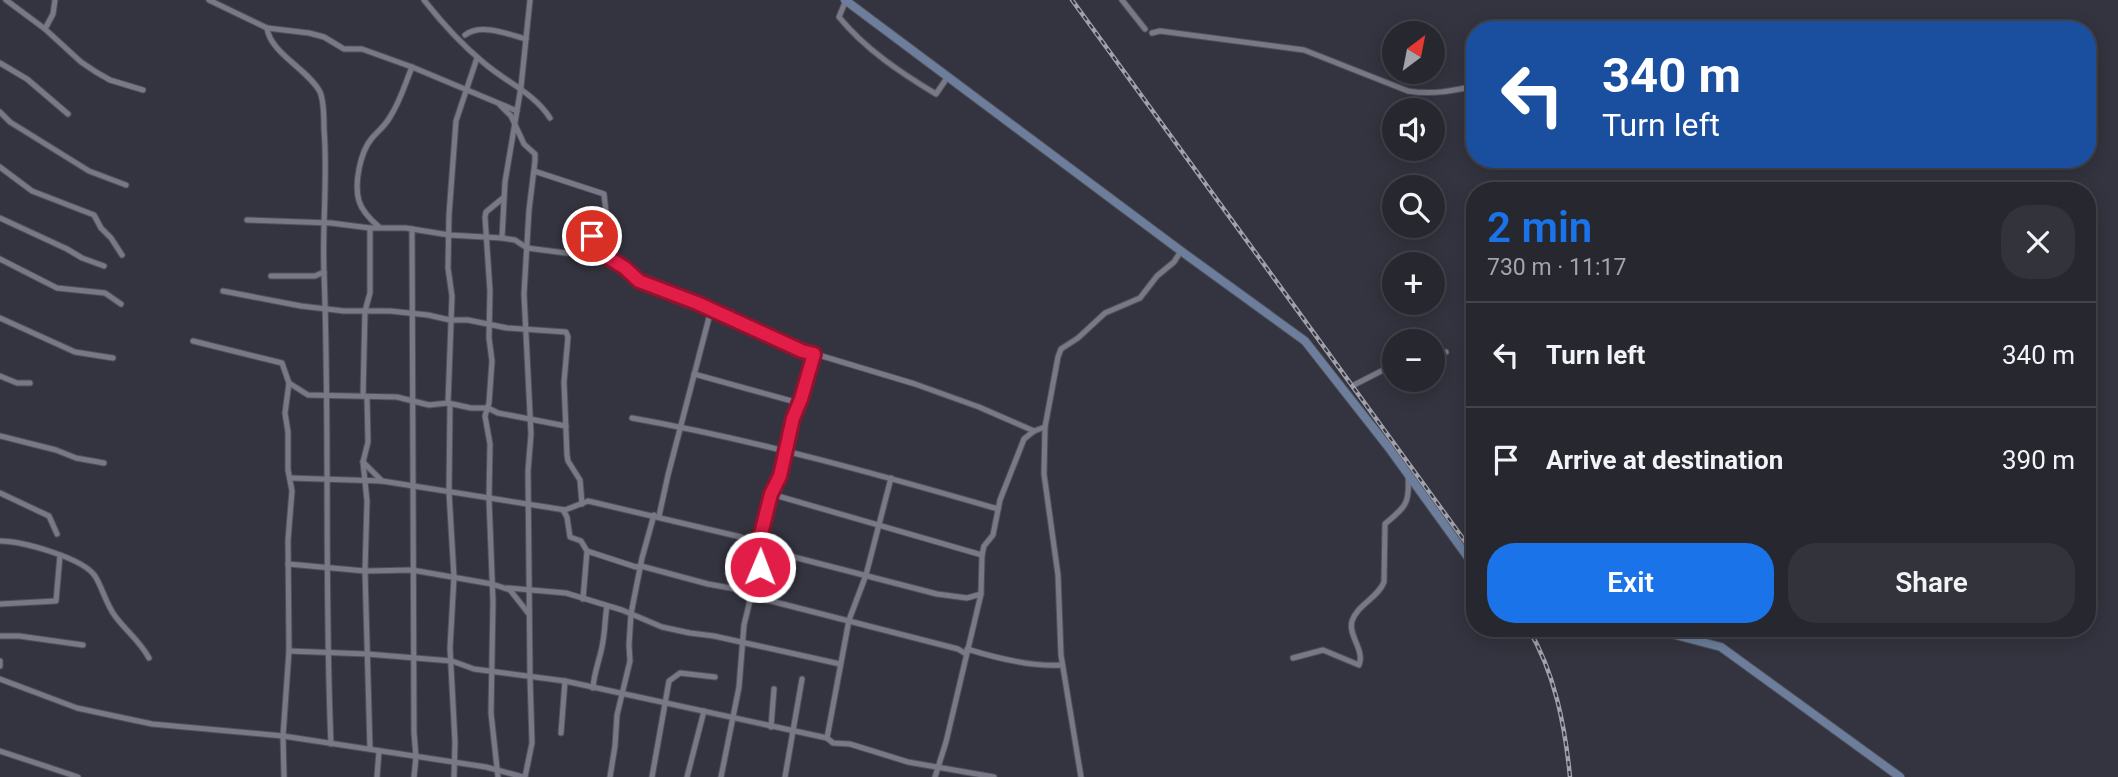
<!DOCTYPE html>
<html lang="en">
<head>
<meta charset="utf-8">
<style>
	:root { --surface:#26272f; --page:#32333b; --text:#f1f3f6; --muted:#a4a5aa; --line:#42444b; --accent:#1a73e8 }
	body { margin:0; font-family:Roboto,sans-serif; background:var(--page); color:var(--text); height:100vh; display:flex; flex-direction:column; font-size:26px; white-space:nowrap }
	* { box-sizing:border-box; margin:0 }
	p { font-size:23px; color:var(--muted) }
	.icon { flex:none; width:38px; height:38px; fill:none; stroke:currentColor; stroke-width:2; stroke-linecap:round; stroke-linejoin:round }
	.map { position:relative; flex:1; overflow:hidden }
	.details { position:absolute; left:1466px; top:182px; width:630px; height:455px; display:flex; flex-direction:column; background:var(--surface); border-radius:28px; box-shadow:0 4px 18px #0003,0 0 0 2px var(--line) }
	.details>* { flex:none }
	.top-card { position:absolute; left:1466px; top:21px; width:630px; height:147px; border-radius:28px; box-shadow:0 4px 18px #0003,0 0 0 2px var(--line); background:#1a4fa0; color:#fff; overflow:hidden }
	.needle { width:46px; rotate:32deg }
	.controls { position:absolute; left:1382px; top:21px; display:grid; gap:14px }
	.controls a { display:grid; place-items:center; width:63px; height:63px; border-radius:50%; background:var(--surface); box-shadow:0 4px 18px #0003,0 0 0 2px var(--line); font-size:35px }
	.pin { position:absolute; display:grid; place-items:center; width:60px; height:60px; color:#fff; margin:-30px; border:4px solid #fff; border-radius:50%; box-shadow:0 2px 7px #0007 }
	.me { position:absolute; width:77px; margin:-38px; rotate:1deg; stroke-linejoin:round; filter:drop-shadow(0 0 5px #0008) }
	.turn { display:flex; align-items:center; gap:24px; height:147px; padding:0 21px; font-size:32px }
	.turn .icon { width:91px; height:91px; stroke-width:2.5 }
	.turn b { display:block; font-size:49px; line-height:60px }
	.round { display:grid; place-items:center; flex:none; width:74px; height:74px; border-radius:28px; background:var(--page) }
	.headline { display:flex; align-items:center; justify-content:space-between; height:119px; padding:0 21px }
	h1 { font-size:42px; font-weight:600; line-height:52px; color:var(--accent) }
	.button { display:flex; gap:14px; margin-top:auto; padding:14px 21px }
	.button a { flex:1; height:80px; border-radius:28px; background:var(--accent); color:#fff; font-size:28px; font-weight:600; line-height:80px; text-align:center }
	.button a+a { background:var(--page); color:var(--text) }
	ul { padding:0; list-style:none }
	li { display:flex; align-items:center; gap:21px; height:105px; padding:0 21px; border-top:2px solid var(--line) }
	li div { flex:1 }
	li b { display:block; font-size:26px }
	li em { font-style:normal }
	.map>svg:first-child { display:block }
</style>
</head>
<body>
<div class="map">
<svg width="2118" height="777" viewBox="0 0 2118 777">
	<rect width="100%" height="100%" fill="#33343f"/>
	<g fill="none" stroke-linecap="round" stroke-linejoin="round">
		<!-- street casing -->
		<g stroke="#50505a" stroke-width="7">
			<g id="street">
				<path d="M6 0 45 29 81 62 96 72 110 80 143 90"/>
				<path d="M209 0 267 28 309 33 324 37 344 49H362L412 67 517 111"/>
				<path d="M424 0C442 23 461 44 484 63 506 82 534 93 550 118"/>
				<path d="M846 0 839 17C865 49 901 73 936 94L947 78"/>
				<path d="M1122 0 1145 29"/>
				<path d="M267 28C270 53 309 70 320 92 324 101 324 119 324 129 328 177 322 225 324 272 330 430 324 587 331 744"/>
				<path d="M45 29 53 14 55 0"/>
				<path d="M1152 33 1160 31 1304 50 1408 91C1432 95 1452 91 1475 86"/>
				<path d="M465 35C481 23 508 34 526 39"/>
				<path d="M0 63 27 79 68 114"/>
				<path d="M500 105 511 116 524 144 535 154V161L529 210 524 294 531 434 528 471 530 675"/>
				<path d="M0 112 10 122 89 171 126 185"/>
				<path d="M0 167 32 191 94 215 101 228 111 238 122 255"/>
				<path d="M534 171 604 194 606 212 597 216 590 227 596 250"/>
				<path d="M0 218 67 249 82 258 104 266"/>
				<path d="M247 220 331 223 370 228H406L449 235 502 238 515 240 527 248 566 253 596 250 625 268 639 280 697 303 802 350 915 384 979 407 1034 431"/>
				<path d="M379 227C372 221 362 211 359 201 354 184 360 152 372 138 378 131 385 126 390 117 400 102 405 84 412 67"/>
				<path d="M412 229 414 733 416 757 414 777"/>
				<path d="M502 238 505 182 521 87 530 0"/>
				<path d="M0 259 57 288 105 293 121 304"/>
				<path d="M271 276H315L324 272"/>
				<path d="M223 291 301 306 344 311H390L428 315 450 320H468L507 328 566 332 568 337 564 382 567 455 568 461 580 480 582 504"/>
				<path d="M0 318 75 352 113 358"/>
				<path d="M193 341 282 363 289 383 308 395 397 397 429 405 448 403 471 408H488L498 413 566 426"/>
				<path d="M814 354 803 395 793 418 780 476 771 494 758 546 760 567 752 592 767 600 958 649 966 654"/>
				<path d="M1433 355 1446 352"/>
				<path d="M694 374 799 403"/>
				<path d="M0 376 17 383H30"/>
				<path d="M1354 385 1395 364"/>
				<path d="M363 396 365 311 370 293V228"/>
				<path d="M367 397 368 442 363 462 367 501 365 571 370 749"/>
				<path d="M448 403 452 296 448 268 449 215 456 121 477 58"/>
				<path d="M450 404 449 492 454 577 450 648 455 742 454 777"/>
				<path d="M632 418C755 440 877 474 998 509"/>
				<path d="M0 436 56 450 76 458 104 463"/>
				<path d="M363 462 382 481"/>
				<path d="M290 478 382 481 565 510 588 501 741 537 758 546 786 555 937 594 967 598 981 594"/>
				<path d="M891 478 866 575 849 620 827 738 833 743 850 744 908 762 994 777"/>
				<path d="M0 493 49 516 57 534"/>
				<path d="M771 494 982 555"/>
				<path d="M563 510 567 517 570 537 581 541 587 551 583 599"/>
				<path d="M659 516 668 475 711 310"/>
				<path d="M0 541C22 541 83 558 95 576 103 589 106 604 115 616 126 631 140 641 149 658"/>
				<path d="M587 551 636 567 641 566 708 584 752 592 744 625 739 687 721 777"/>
				<path d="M288 564 365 571 412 570 492 584 510 590 529 614"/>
				<path d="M507 588 566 593 622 610 662 627 690 633 714 636 840 664"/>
				<path d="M0 604 56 601 60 555"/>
				<path d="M0 636H19L83 645"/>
				<path d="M967 649C996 658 1032 667 1062 665"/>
				<path d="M289 651 367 654 452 661 474 669 565 681 827 738"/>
				<path d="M1293 658 1323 650 1359 665C1365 650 1348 636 1352 621 1357 605 1378 598 1384 582L1385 524C1406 506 1410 504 1408 475"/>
				<path d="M0 661V666"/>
				<path d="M0 679 77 708 152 724 283 736 486 767 523 777"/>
				<path d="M593 688C594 671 601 657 603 641 605 630 605 618 607 606"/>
				<path d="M771 727 774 689"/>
				<path d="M561 733 565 681"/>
				<path d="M0 751 78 777"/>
				<path d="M284 777 283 736 289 651 288 540 292 491 288 470V432L285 413 289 383"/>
				<path d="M377 777 379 751"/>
				<path d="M498 777 491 713 493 602 489 499 490 444 485 416 489 403 492 361 489 338 490 291 485 217 486 212 503 198"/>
				<path d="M525 777 532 743 530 677"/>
				<path d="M610 777 615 746 617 715 630 661 629 645 631 614 642 558 654 515"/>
				<path d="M652 777 669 681 680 673 715 677"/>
				<path d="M687 777 704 711"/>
				<path d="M785 777 802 679"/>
				<path d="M935 777 946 742 981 594 982 555 984 546 993 535 1000 500 1024 439 1034 431 1045 427"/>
				<path d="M1081 777 1061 655 1058 575 1044 474 1045 427 1058 357 1061 349 1078 338 1105 313 1140 298 1157 276 1174 262 1181 251"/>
			</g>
		</g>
		<!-- secondary casing -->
		<g stroke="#50505a" stroke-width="10">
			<g id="secondary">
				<path d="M845 0 1181 251 1305 341 1389 448 1475 567"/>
				<path d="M1649 628 1721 647 1900 777"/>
			</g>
		</g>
		<!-- street -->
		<use href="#street" stroke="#787886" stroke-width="5"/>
		<!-- secondary -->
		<use href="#secondary" stroke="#6c7e9c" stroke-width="8"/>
		<!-- rail casing -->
		<g stroke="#a0a1aa" stroke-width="4.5">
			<g id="rail">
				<path d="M1072 0 1475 555"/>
				<path d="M1528 628C1555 673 1565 726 1570 777"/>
			</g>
		</g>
		<!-- rail -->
		<use href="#rail" stroke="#33343f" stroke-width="2" stroke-dasharray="5" stroke-linecap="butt"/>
	</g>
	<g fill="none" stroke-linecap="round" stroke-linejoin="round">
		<!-- route casing -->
		<g stroke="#92132f" stroke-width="18">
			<path id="route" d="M592 236 596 250 625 268 639 281 697 303 802 351 814 354 801 399 793 418 780 476 771 494 758 546 760 567"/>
		</g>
		<!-- route -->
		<use href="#route" stroke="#e11d48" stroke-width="12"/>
	</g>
</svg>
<div class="controls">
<a><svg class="needle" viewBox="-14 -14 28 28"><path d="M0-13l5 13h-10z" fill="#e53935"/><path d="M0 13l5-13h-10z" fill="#a4a5aa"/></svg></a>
<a><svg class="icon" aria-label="sound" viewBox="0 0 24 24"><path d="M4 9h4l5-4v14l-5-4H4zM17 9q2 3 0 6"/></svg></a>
<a><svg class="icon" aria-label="search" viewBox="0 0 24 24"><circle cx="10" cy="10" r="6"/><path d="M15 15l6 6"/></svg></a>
<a>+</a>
<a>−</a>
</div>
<div class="pin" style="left:592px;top:236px;background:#d93025"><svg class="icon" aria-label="arrive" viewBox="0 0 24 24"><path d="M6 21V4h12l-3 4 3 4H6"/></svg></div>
<svg class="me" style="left:760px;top:567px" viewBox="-20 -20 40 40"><circle r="17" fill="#e11d48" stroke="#fff" stroke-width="3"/><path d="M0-11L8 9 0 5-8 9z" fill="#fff"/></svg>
<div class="top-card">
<div class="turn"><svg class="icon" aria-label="left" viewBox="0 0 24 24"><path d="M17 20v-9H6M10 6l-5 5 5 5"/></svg><div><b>340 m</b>Turn left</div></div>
</div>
<section class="details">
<div class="headline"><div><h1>2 min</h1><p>730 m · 11:17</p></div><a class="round"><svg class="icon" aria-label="close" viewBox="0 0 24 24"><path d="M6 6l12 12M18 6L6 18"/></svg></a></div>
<ul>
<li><svg class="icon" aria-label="left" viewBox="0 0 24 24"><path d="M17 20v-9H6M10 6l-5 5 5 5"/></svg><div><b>Turn left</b></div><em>340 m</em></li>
<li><svg class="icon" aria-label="arrive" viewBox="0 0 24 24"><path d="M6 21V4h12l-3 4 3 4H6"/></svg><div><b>Arrive at destination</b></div><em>390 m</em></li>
</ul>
<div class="button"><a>Exit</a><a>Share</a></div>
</section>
</div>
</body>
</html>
